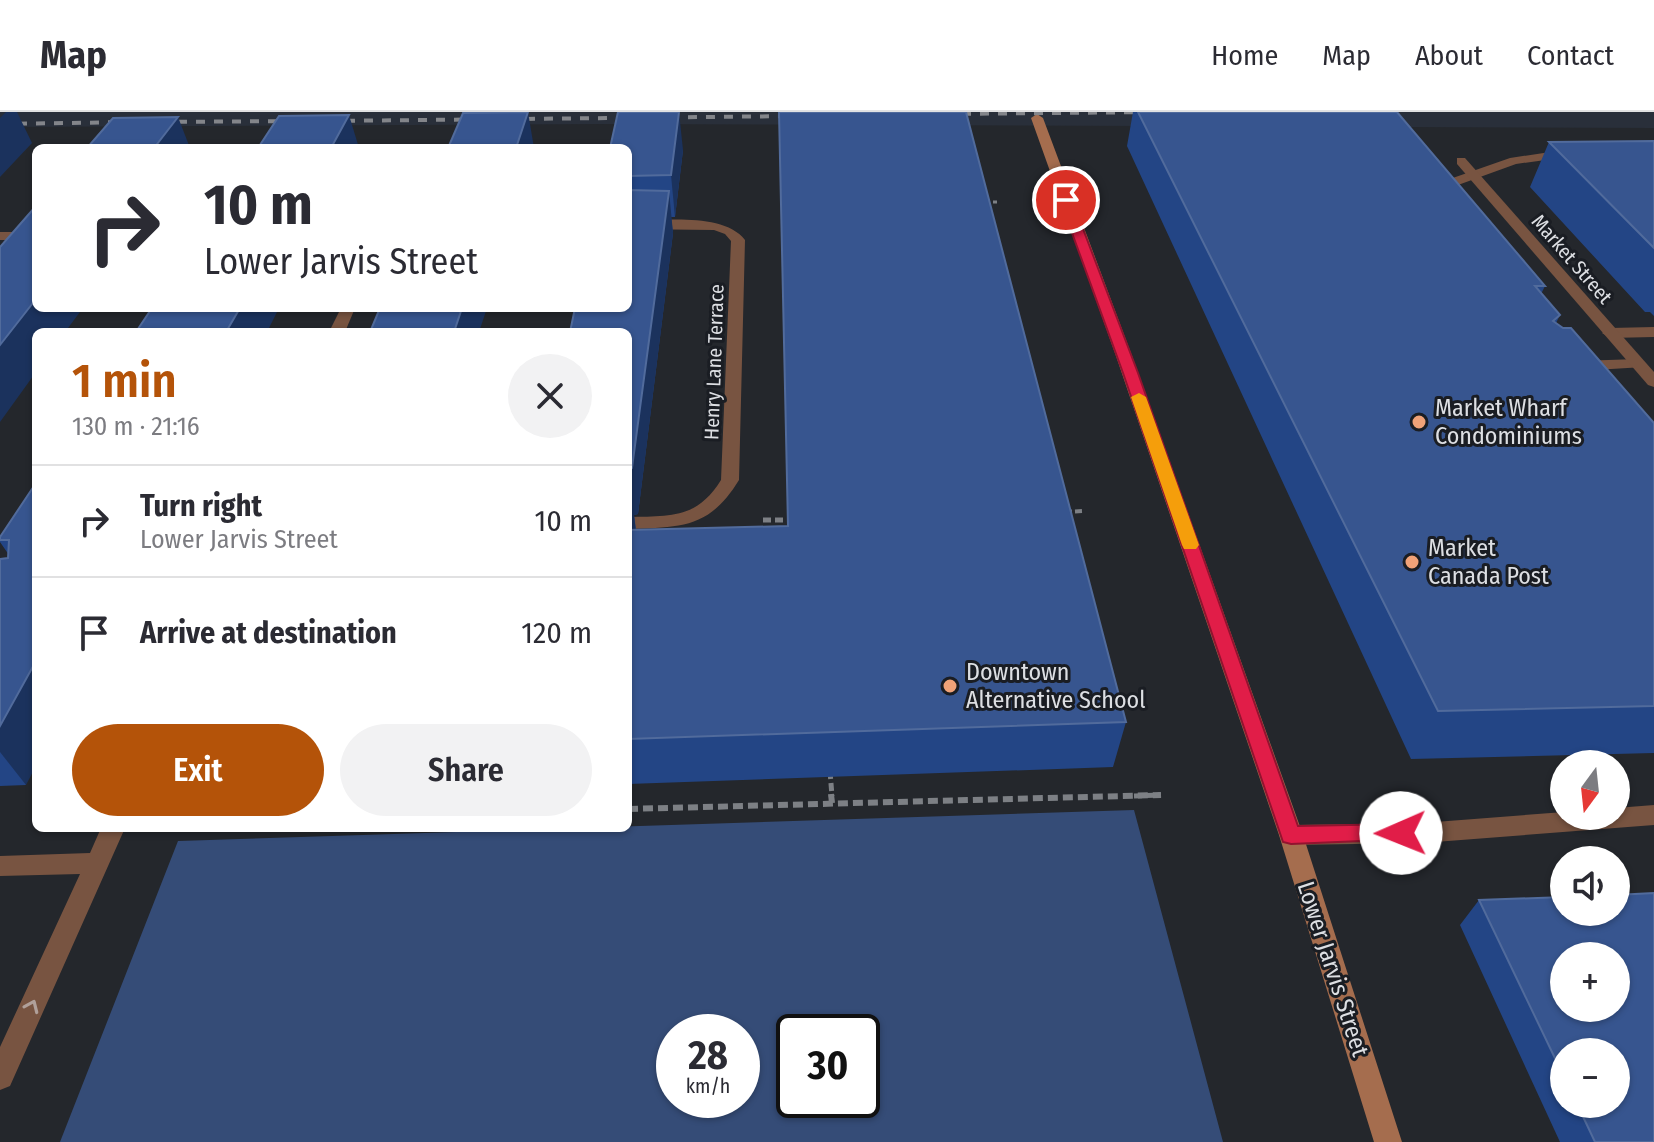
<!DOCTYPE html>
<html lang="en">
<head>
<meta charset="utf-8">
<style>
	:root { --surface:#fff; --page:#f2f2f3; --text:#2b2b33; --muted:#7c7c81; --line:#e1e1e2; --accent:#b45309 }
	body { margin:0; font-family:"Fira Sans Condensed",sans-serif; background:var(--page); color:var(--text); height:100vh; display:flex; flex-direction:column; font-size:30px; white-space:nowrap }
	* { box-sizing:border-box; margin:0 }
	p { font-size:26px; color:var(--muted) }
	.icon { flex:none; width:44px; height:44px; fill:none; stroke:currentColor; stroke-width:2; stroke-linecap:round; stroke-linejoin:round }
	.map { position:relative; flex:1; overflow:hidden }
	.panel { position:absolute; left:32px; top:216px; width:600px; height:504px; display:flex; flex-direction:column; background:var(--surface); border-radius:12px; box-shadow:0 2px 6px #0004 }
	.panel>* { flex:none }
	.guide { position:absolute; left:32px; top:32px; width:600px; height:168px; border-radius:12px; box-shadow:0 2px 6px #0004; background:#fff; color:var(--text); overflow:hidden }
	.needle { width:52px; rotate:195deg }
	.tools { position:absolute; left:1550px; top:638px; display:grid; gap:16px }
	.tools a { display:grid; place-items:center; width:80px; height:80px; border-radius:50%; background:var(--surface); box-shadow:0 2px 6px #0004; font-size:40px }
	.speed { position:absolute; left:656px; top:902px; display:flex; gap:16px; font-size:40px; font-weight:700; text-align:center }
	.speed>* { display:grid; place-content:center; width:104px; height:104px; border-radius:50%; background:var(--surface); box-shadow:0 2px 6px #0004; line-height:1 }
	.speed small { font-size:20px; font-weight:400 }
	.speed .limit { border:4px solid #111; border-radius:12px; background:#fff; color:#111 }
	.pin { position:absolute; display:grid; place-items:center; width:68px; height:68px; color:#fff; margin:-34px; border:4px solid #fff; border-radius:50%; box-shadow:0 2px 8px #0007 }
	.me { position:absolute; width:88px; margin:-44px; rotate:269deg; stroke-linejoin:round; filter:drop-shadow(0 0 6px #0008) }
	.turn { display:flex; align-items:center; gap:28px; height:168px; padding:0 40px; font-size:36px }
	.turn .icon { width:104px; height:104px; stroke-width:2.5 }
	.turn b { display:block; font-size:56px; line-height:68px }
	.round { display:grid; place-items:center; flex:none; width:84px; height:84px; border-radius:42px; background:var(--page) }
	.overview { display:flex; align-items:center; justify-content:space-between; height:136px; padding:0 40px }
	h1 { font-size:48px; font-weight:600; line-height:60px; color:var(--accent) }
	.primary-button { display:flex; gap:16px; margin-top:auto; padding:16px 40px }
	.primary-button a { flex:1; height:92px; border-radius:48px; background:var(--accent); color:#fff; font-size:32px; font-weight:600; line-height:92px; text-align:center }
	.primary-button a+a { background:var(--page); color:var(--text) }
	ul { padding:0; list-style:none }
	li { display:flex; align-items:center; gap:24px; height:112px; padding:0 40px; border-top:2px solid var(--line) }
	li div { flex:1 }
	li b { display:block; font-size:30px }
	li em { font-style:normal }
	header { display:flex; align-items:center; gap:48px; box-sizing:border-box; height:112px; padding:0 40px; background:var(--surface); border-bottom:2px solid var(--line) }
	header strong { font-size:38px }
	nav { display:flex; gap:44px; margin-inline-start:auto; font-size:28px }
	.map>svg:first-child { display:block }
</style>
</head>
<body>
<header>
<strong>Map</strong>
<nav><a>Home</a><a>Map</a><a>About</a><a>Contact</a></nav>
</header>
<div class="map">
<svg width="1654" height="1030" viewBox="0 0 1654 1030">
	<rect width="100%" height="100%" fill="#24272c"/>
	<!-- built -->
	<path fill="#292f3a" d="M0 0H1654V16L609 12 0 15Z"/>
	<!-- green -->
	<path fill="#354c77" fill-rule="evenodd" d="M1134 698 1223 1030H60L178 729ZM674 920H742V988H674ZM794 920H862V988H794Z"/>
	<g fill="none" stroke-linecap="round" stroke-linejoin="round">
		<!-- path-far3 -->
		<path stroke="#7d8085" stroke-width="3" stroke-dasharray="5 3" stroke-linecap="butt" d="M985 90H997"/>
		<!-- path-far2 -->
		<path stroke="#7d8085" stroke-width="4" stroke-dasharray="7 3" stroke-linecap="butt" d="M1065 400 1082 399"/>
		<!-- path-far1 -->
		<g stroke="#7d8085" stroke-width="5" stroke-dasharray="8 4" stroke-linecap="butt">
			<path d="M763 408H793"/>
			<path d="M830 659 832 684"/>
			<path d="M1134 684 1161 683"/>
		</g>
		<!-- path -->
		<g stroke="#7d8085" stroke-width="6" stroke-dasharray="10 5" stroke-linecap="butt">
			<path d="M831 682 832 691"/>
			<path d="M628 697 1161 683"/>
		</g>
		<!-- lane -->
		<g fill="#785441" fill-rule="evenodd">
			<path d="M1570 37 1574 38V44L1516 52 1458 73 1459 95H1449L1444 87 1447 68 1510 46Z"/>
			<path d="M1654 215V225L1610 226 1602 221 1610 216Z"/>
			<path d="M1638 247 1646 252 1644 255 1578 259 1570 254 1578 249Z"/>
		</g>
		<!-- street -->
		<g fill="#785441" fill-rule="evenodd">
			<path d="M1457 46H1465L1654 260V275L1648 273 1457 52Z"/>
			<path d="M628 109C662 109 723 100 745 128L739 368C709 417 681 415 628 417V405C670 404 697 407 721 368L731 129 725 122 714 118 628 117Z"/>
			<rect x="0" y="120" width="36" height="8"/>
			<path d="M341 196H355L345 220H329Z"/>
			<path d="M1654 693V713L1422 731 1291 733 1283 730 1279 723 1283 716 1291 713 1422 711 1564 700V704H1616V696Z"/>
			<path d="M101 716H125L10 974 0 978V935L80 762 0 764V744L90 741Z"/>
		</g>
		<!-- secondary -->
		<path fill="#a56d4e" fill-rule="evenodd" d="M1037 2 1043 6 1132 244 1303 723 1402 1030H1374L1279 723 1116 244 1031 6Z"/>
		<!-- rail -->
		<g stroke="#83858a" stroke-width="4" stroke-dasharray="9 9" stroke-linecap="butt">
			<path d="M944 2 1159 0"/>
			<path d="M328 9 800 4"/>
			<path d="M160 10 296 9"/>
			<path d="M0 12 132 10"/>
		</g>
	</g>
	<!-- wall -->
	<g fill="#234585" fill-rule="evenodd">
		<path d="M1133 0H1397L1545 174 1541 182 1560 203 1556 211 1654 311V641L1411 647 1127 34Z"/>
		<path d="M1654 29V204L1650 200H1645L1530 75 1549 30Z"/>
		<path d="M628 36 683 38 675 105H671L673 121 638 402 634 403 636 418 1126 610 1113 655 628 672Z"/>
		<path d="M36 371 26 673 0 674V447L8 446 9 443 0 430V425Z"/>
		<path d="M1479 788 1654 1030H1560L1460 813ZM1564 940 1616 992H1564Z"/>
	</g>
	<!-- shaded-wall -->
	<g fill="#1b325d">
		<path d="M6 0H17L32 31 0 65V6Z"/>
		<path d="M528 0 534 36H516Z"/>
		<path d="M679 0 683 38 675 105 671 63Z"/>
		<path d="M349 3 359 36H331Z"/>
		<path d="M178 5 190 36H154Z"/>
		<path d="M669 79 673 121 638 402 634 403 636 420 628 447V357Z"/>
		<path d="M36 187V196H83L65 220H36V260L0 310V233Z"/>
		<path d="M240 196H279L267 220H226Z"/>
		<path d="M462 196H487L479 220H454Z"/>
		<path d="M36 549V654L26 673 0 640V614Z"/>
	</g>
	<!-- building -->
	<g fill="#37558f" stroke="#516b9c" stroke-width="2" fill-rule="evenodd">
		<path d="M528 0 516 36H448L463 1Z"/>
		<path d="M618 0H679L671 63 628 64V36H610Z"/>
		<path d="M779 0H966L1126 610 628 627V418L788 414Z"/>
		<path d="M1138 0H1397L1545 174H1535L1560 203 1553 209 1563 216H1571L1654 311V594L1438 599Z"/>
		<path d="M349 3 331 36H258L279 4Z"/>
		<path d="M178 5 154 36H87L113 6Z"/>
		<path d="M1654 29V136L1549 30Z"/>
		<path d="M628 78 669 79 632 356 628 357V220H570L575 196H628Z"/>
		<path d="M36 94V187L0 233V135Z"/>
		<path d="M152 196H240L226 220H136Z"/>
		<path d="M380 196H462L454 220H370Z"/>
		<path d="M36 371V549L0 614V447L8 446 9 428H0V425Z"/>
		<path d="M1654 781V1030H1595L1577 992H1616V940H1564V965L1479 788 1564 785V800H1616V783ZM1564 844H1616V896H1564Z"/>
	</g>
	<!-- one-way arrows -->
	<defs><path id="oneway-chevron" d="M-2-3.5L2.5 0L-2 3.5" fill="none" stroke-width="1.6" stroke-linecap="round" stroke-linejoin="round" transform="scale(2)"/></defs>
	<use stroke="#b0a09a" href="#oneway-chevron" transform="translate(32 894) rotate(-66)"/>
	<!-- route -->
	<path fill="#e11d48" stroke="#92132f" stroke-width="2" d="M1062 86 1072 88 1138 261 1298 714 1401 712 1408 715 1412 721 1408 727 1291 732 1283 730 1123 261 1060 88Z"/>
	<!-- slow -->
	<path fill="#f59e0b" d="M1139 281 1146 285 1199 433 1196 437H1184L1182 433 1131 285Z"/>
	<!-- markers -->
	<g fill="#f0a278" stroke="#1a1d23" stroke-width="3">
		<circle cx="1419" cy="310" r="8"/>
		<circle cx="1412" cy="450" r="8"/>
		<circle cx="950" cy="574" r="8"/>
	</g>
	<g text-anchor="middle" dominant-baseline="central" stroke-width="6" stroke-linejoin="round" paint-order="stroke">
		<!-- far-street labels -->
		<g font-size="20" fill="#dddfe3" stroke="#1a1d23">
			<text transform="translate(1572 147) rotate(49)">Market Street</text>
			<text transform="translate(714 250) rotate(-88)">Henry Lane Terrace</text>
		</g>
		<!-- poi labels -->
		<g font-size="24" fill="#dddfe3" stroke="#1a1d23" text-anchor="start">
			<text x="1435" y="296">Market Wharf<tspan x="1435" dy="28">Condominiums</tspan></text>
			<text x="1428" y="436">Market<tspan x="1428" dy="28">Canada Post</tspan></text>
			<text x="966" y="560">Downtown<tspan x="966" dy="28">Alternative School</tspan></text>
		</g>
		<!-- street labels -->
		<g font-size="24" fill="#dddfe3" stroke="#1a1d23">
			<text transform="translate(1333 857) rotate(72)">Lower Jarvis Street</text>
		</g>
	</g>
</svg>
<div class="tools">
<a><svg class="needle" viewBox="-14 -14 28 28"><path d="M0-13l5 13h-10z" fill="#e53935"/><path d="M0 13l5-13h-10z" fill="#7c7c81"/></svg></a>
<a><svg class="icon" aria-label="sound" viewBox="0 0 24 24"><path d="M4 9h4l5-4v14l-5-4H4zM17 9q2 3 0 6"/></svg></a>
<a>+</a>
<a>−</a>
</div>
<div class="speed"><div>28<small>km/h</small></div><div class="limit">30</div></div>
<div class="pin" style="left:1066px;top:88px;background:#d93025"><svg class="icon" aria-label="arrive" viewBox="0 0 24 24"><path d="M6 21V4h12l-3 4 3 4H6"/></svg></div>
<svg class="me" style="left:1401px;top:721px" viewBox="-20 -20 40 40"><circle r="19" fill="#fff"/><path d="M0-13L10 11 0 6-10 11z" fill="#e11d48"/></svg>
<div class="guide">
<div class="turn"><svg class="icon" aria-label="right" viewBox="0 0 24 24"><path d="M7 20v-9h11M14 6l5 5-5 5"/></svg><div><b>10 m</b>Lower Jarvis Street</div></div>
</div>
<section class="panel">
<div class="overview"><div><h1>1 min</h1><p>130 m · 21:16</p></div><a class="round"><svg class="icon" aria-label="close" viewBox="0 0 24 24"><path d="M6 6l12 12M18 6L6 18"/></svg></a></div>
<ul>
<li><svg class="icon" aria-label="right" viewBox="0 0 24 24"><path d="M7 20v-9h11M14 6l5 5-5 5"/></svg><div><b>Turn right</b><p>Lower Jarvis Street</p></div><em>10 m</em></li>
<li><svg class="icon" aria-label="arrive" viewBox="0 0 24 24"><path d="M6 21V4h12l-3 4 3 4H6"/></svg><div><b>Arrive at destination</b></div><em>120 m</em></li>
</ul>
<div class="primary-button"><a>Exit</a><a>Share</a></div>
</section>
</div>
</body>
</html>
